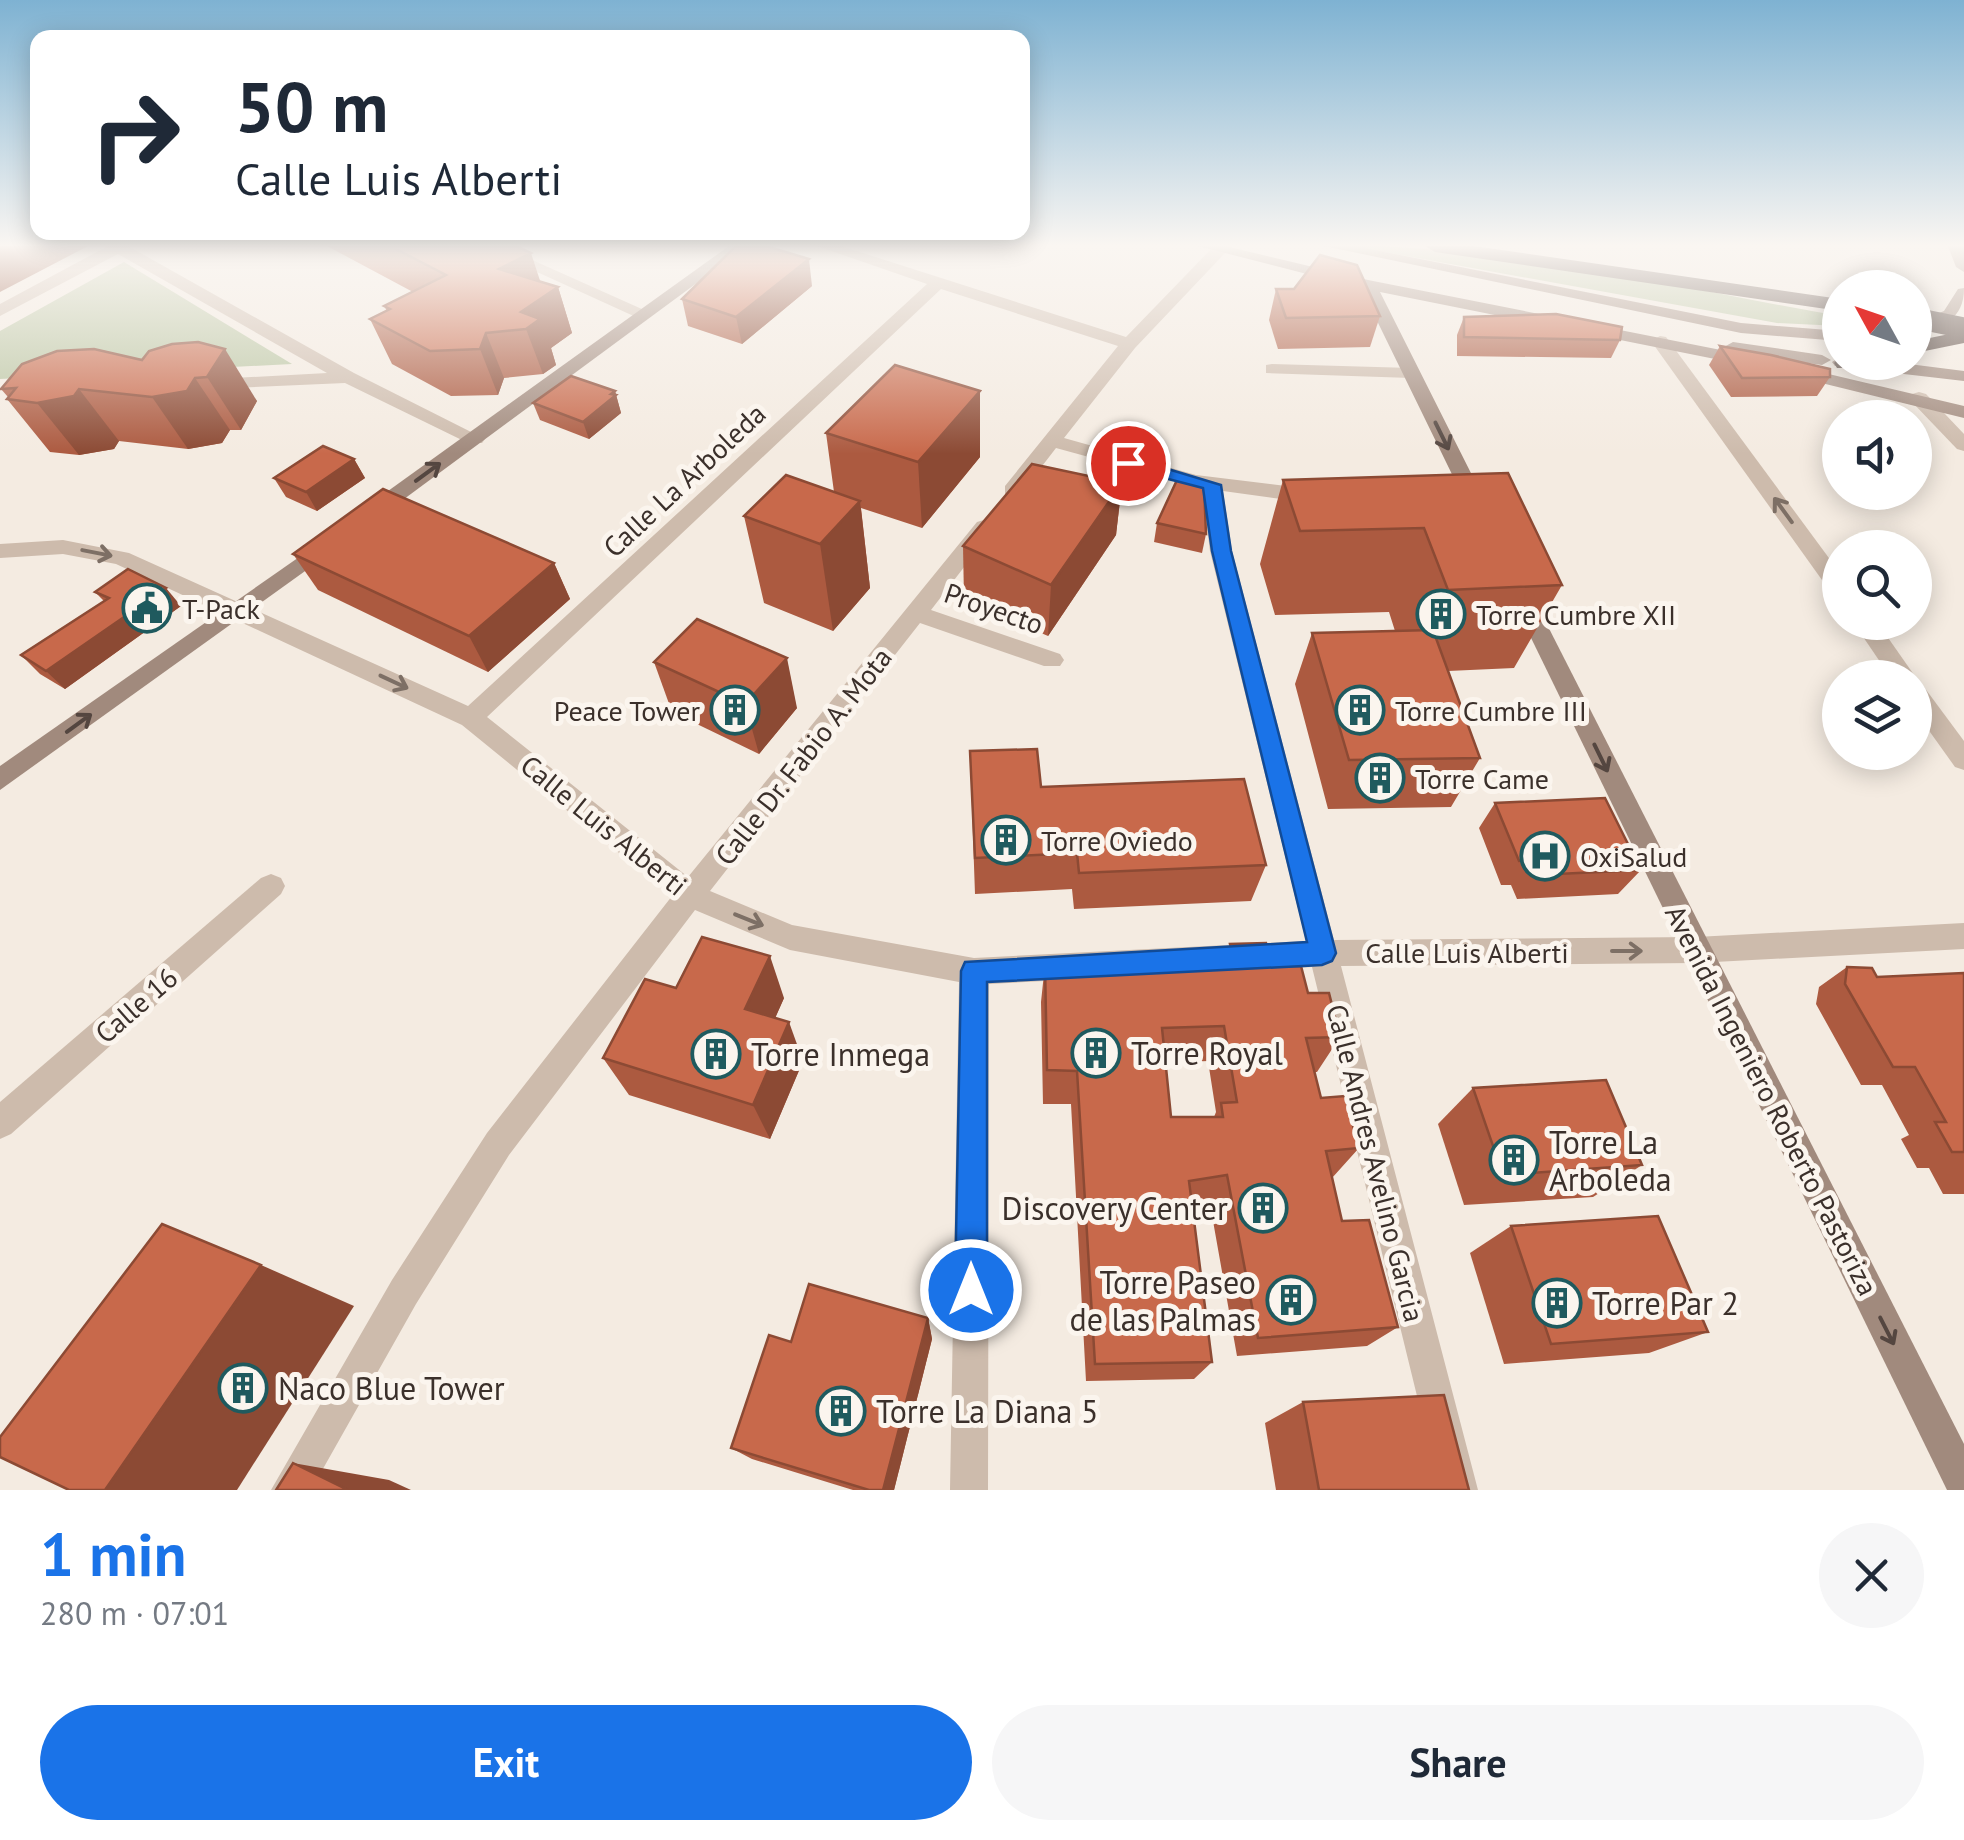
<!DOCTYPE html>
<html lang="en">
<head>
<meta charset="utf-8">
<style>
	:root { --surface:#fff; --page:#f6f6f7; --text:#1f2937; --muted:#747a83; --accent:#1a73e8 }
	body { margin:0; font-family:"PT Sans",sans-serif; background:var(--page); color:var(--text); height:100vh; display:flex; flex-direction:column; font-size:38px; white-space:nowrap }
	* { box-sizing:border-box; margin:0 }
	p { font-size:32px; color:var(--muted) }
	.icon { flex:none; width:55px; height:55px; fill:none; stroke:currentColor; stroke-width:2; stroke-linecap:round; stroke-linejoin:round }
	.map { position:relative; height:1490px; overflow:hidden }
	.drawer { display:flex; flex-direction:column; background:var(--surface); flex:1 }
	.drawer>* { flex:none }
	.top-card { position:absolute; left:30px; top:30px; width:1000px; height:210px; border-radius:20px; box-shadow:0 5px 25px #0003; background:#fff; color:var(--text); overflow:hidden }
	.needle { width:65px; rotate:310deg }
	.tools { position:absolute; left:1822px; top:270px; display:grid; gap:20px }
	.tools a { display:grid; place-items:center; width:110px; height:110px; border-radius:50%; background:var(--surface); box-shadow:0 5px 25px #0003; font-size:50px }
	.pin { position:absolute; display:grid; place-items:center; width:85px; height:85px; color:#fff; margin:-42px; border:5px solid #fff; border-radius:50%; box-shadow:0 2px 10px #0007 }
	.me { position:absolute; width:110px; margin:-55px; rotate:0deg; stroke-linejoin:round; filter:drop-shadow(0 0 8px #0008) }
	.turn { display:flex; align-items:center; gap:35px; height:210px; padding:0 40px; font-size:45px }
	.turn .icon { width:130px; height:130px; stroke-width:2.5 }
	.turn b { display:block; font-size:70px; line-height:85px }
	.round { display:grid; place-items:center; flex:none; width:105px; height:105px; border-radius:52px; background:var(--page) }
	.head { display:flex; align-items:center; justify-content:space-between; height:170px; padding:0 40px }
	h1 { font-size:60px; font-weight:600; line-height:75px; color:var(--accent) }
	.button { display:flex; gap:20px; margin-top:auto; padding:20px 40px }
	.button a { flex:1; height:115px; border-radius:60px; background:var(--accent); color:#fff; font-size:40px; font-weight:600; line-height:115px; text-align:center }
	.button a+a { background:var(--page); color:var(--text) }
	.map>svg:first-child { display:block }
</style>
</head>
<body>
<div class="map">
<svg width="1964" height="1490" viewBox="0 0 1964 1490">
	<rect width="100%" height="100%" fill="#f4ebe1"/>
	<!-- green -->
	<g fill="#b8c4a0">
		<path d="M1351 246C1511 246 1682 289 1840 316V326L1777 323Z"/>
		<path d="M124 262 292 364 0 379V331Z"/>
	</g>
	<g fill="none" stroke-linecap="round" stroke-linejoin="round">
		<!-- street -->
		<g fill="#cdbbac" fill-rule="evenodd">
			<path d="M108 246H128L354 373 485 439 482 443H468L345 383 208 389V381L215 379 327 373 118 254 0 316V304Z"/>
			<path d="M480 246H501L653 314 638 318Z"/>
			<path d="M817 246H841L1126 337 1214 246H1226V252L1135 348 1064 438 1196 475 1310 489 1320 496 1310 503 1223 491 1232 551 1334 940 1696 937 1964 923V949L1696 963 1341 966 1478 1490H1440L1312 967 989 984 988 1490H950L959 982 790 950 695 910 509 1155 416 1304 311 1490H271L392 1280 487 1133 672 896 462 725 116 564 63 554 0 558V544L63 540 129 553 468 706 927 284ZM941 289 1118 346 1005 486V496H1019L1056 448 1202 488 1210 551 1306 941 974 958 792 925 710 891 920 623 1044 666H1060L1064 660 1060 654 931 610 995 527 984 520 977 522 688 877 487 717Z"/>
			<path d="M1660 336 1666 337 1840 573V597L1832 594 1651 341Z"/>
			<path d="M1272 364 1411 368 1420 373 1411 378 1266 373V365Z"/>
			<path d="M1919 392 1926 394 1964 434V451L1957 449 1912 402V394Z"/>
			<path d="M1853 622H1877L1912 672 1916 678 1915 680 1891 678Z"/>
			<path d="M1915 684 1924 687 1964 741V770L1955 767 1915 711Z"/>
			<path d="M271 874 281 878 285 886 281 894 11 1134 0 1139V1102L261 878Z"/>
		</g>
		<!-- secondary -->
		<g fill="#a18a7d" fill-rule="evenodd">
			<path d="M729 246H747L377 519H363V509Z"/>
			<path d="M1198 246H1225L1368 280 1731 352 1724 347 1733 342 1822 355 1831 360 1822 365 1735 353 1756 357 1759 361 1750 366 1380 292 1487 505 1477 512 1467 505 1361 288Z"/>
			<path d="M1324 246H1355L1741 323 1840 331V341L1741 333Z"/>
			<path d="M1948 246H1964V272L1956 267Z"/>
			<path d="M1964 288C1964 320 1943 326 1915 334V323L1944 311 1958 289Z"/>
			<path d="M1840 357V362H1893L1964 371V381L1835 366 1832 362Z"/>
			<path d="M1799 367 1964 406V418L1793 376V368Z"/>
			<path d="M325 539 333 541 336 546 333 551 0 790V766Z"/>
			<path d="M1523 591 1534 599 1964 1444V1490H1947L1512 599Z"/>
		</g>
		<!-- highway -->
		<g fill="#5c4a42" fill-rule="evenodd">
			<path d="M1425 246H1474L1840 299V311L1435 252Z"/>
			<path d="M1964 331V343L1915 353V341Z"/>
			<path d="M1840 357V362H1857L1853 368H1837L1834 363Z"/>
		</g>
		<!-- highway-bridge -->
		<path stroke="#5c4a42" stroke-width="21" d="M1915 318 1964 328"/>
	</g>
	<!-- wall -->
	<g fill="#ac5a40" fill-rule="evenodd">
		<path d="M327 246H516L541 282 558 287 572 333 551 348 556 365 543 374 504 378 498 395 451 396 392 364 370 319 387 311 384 306 413 292Z"/>
		<path d="M812 286 742 344 688 326 682 299Z"/>
		<path d="M1276 289H1294L1380 316 1370 347 1278 349 1269 320Z"/>
		<path d="M1464 317 1620 340 1611 358 1457 356V335Z"/>
		<path d="M172 344 257 401 241 430H230L222 443 188 449 119 441 114 449 79 455 50 452 7 399 8 397 1 389 142 360Z"/>
		<path d="M1720 346 1830 377 1817 396 1731 397 1709 365Z"/>
		<path d="M615 391 621 413 589 439 540 420 533 403Z"/>
		<path d="M980 391V457L922 528 861 508 870 588 833 631 764 603 744 516 834 492 826 433Z"/>
		<path d="M354 459 365 478 317 511 286 497 274 478Z"/>
		<path d="M1508 473 1562 585 1514 668 1448 671 1480 758 1451 807 1328 809 1295 684 1312 633 1395 631 1389 612 1275 615 1260 564 1283 480Z"/>
		<path d="M1122 483 1116 535 1048 636 964 599 963 546Z"/>
		<path d="M1157 523 1206 534 1202 553 1154 542Z"/>
		<path d="M293 554 554 563 570 599 488 672 318 590Z"/>
		<path d="M95 592 181 606 65 689 40 674 21 655 104 601Z"/>
		<path d="M654 662 797 708 759 754 672 712Z"/>
		<path d="M970 751 1041 787 1266 865 1251 901 1074 909 1072 889 975 894Z"/>
		<path d="M1495 803 1641 870 1618 894 1517 899 1511 885H1501L1479 828Z"/>
		<path d="M1230 944 1271 967 1308 993 1340 1037 1317 1072H1314L1321 1098 1359 1148 1332 1178 1342 1221 1398 1327 1367 1346 1237 1356 1210 1204 1192 1206 1212 1362 1194 1379 1086 1381 1071 1104H1043L1041 1002 1045 964 1196 965 1223 962ZM1208 1061 1216 1112 1214 1117H1171L1166 1063Z"/>
		<path d="M1847 967 1877 977 1964 973V1194H1943L1929 1168H1917L1901 1139 1909 1135 1882 1085H1861L1816 1004 1819 987Z"/>
		<path d="M676 988 784 998 775 1018 803 1061 770 1139 629 1095 603 1058Z"/>
		<path d="M1473 1088 1642 1165 1593 1197 1464 1205 1438 1124Z"/>
		<path d="M1511 1226 1708 1332 1649 1353 1504 1364 1470 1253Z"/>
		<path d="M928 1318 932 1339 894 1490H853L752 1459 731 1448 791 1342Z"/>
		<path d="M1303 1402 1469 1490H1276L1265 1423Z"/>
	</g>
	<!-- shaded-wall -->
	<g fill="#8c4a34">
		<path d="M0 246H88L0 292Z"/>
		<path d="M531 253 545 296 558 287 572 333 551 348 556 365 543 374 526 329 499 269Z"/>
		<path d="M809 259 812 286 742 344 736 317Z"/>
		<path d="M486 333 504 378 498 395 480 349Z"/>
		<path d="M225 349 257 401 241 430 207 377Z"/>
		<path d="M195 378 230 430 222 443 188 449 152 397Z"/>
		<path d="M79 389 119 441 114 449 79 455 37 403Z"/>
		<path d="M615 391 621 413 589 439 583 422Z"/>
		<path d="M980 391V457L922 528 918 462Z"/>
		<path d="M354 459 365 478 317 511 306 492Z"/>
		<path d="M1122 483 1116 535 1048 636 1051 585Z"/>
		<path d="M860 501 870 588 833 631 820 544Z"/>
		<path d="M554 563 570 599 488 672 469 636Z"/>
		<path d="M166 588 181 606 65 689 46 671Z"/>
		<path d="M787 658 797 708 759 754 745 704Z"/>
		<path d="M770 956 784 998 762 1048 745 1009Z"/>
		<path d="M789 1022 803 1061 770 1139 753 1105Z"/>
		<path d="M261 1265 354 1306 237 1490H105Z"/>
		<path d="M928 1318 932 1339 894 1490H883Z"/>
		<path d="M293 1463 389 1480 411 1490H348Z"/>
	</g>
	<!-- building -->
	<g fill="#c8694b" stroke="#8c4a34" stroke-width="2.5" fill-rule="evenodd">
		<path d="M390 246H516L531 253 499 269 558 287 521 312 540 319 526 329 486 333 480 349 430 351 370 319 390 309 384 306 446 275Z"/>
		<path d="M736 246H766L809 259 736 317 682 299Z"/>
		<path d="M1320 255 1357 265 1380 316 1286 318 1276 289H1294Z"/>
		<path d="M1556 314 1622 327 1620 340 1464 337V317Z"/>
		<path d="M198 342 225 349 207 377 195 378 187 391 152 397 79 389 74 396 37 403 7 399 16 388 1 389 22 364 57 351 94 349 142 360 149 351 172 344Z"/>
		<path d="M1720 346 1771 355 1830 369V377L1742 378Z"/>
		<path d="M895 365 980 391 918 462 826 433Z"/>
		<path d="M571 376 615 391 611 394 616 395 583 422 533 403Z"/>
		<path d="M323 446 354 459 306 492 274 478Z"/>
		<path d="M1032 464 1122 483 1051 585 963 546Z"/>
		<path d="M1508 473 1562 585 1448 590 1424 528 1300 531 1283 480Z"/>
		<path d="M786 475 860 501 820 544 744 516Z"/>
		<path d="M1177 480 1204 485 1206 534 1157 523Z"/>
		<path d="M383 489 554 563 469 636 293 554Z"/>
		<path d="M128 569 166 588 46 671 21 655 109 598 95 592Z"/>
		<path d="M697 619 787 658 745 704 654 662Z"/>
		<path d="M1433 630 1480 758 1349 760 1312 633Z"/>
		<path d="M1037 749 1041 787 1244 779 1266 865 1079 873 1077 853 975 858 970 751Z"/>
		<path d="M1605 798 1641 870 1536 875 1530 860 1519 861 1495 803Z"/>
		<path d="M702 937 770 956 745 1009 789 1022 753 1105 603 1058 645 979 676 988Z"/>
		<path d="M1266 943 1271 967 1301 966 1308 993H1329L1340 1037 1306 1038 1321 1098 1345 1096 1359 1148 1326 1151 1342 1221 1369 1220 1398 1327 1258 1338 1227 1175 1189 1181 1212 1362 1095 1364 1077 1071 1047 1070 1045 964 1196 965 1234 961 1230 944ZM1224 1026 1237 1102 1221 1103 1223 1117H1171L1162 1028Z"/>
		<path d="M1847 967 1872 968 1877 977 1964 973V1152H1952L1935 1122H1946L1915 1067H1893L1845 984Z"/>
		<path d="M1606 1080 1642 1165 1503 1175 1473 1088Z"/>
		<path d="M1658 1216 1708 1332 1551 1344 1511 1226Z"/>
		<path d="M162 1224 261 1265 105 1490H69L0 1457V1437Z"/>
		<path d="M809 1284 928 1318 883 1490H869L731 1448 769 1335 791 1342Z"/>
		<path d="M1444 1395 1469 1490H1319L1303 1402Z"/>
		<path d="M293 1463 348 1490H276Z"/>
	</g>
	<!-- one-way arrows -->
	<defs><path id="oneway-shaft" d="M-6 0H5M1.5-3L5.5 0L1.5 3" fill="none" stroke-width="1.6" stroke-linecap="round" stroke-linejoin="round" transform="scale(2.5)"/></defs>
	<g stroke="#544640">
		<use href="#oneway-shaft" transform="translate(1442 436) rotate(64)"/>
		<use href="#oneway-shaft" transform="translate(428 472) rotate(-36)"/>
		<use href="#oneway-shaft" transform="translate(79 723) rotate(-36)"/>
		<use href="#oneway-shaft" transform="translate(1601 758) rotate(64)"/>
		<use href="#oneway-shaft" transform="translate(1887 1331) rotate(63)"/>
	</g>
	<g stroke="#7d6f65">
		<use href="#oneway-shaft" transform="translate(1783 510) rotate(-126)"/>
		<use href="#oneway-shaft" transform="translate(97 553) rotate(11)"/>
		<use href="#oneway-shaft" transform="translate(394 682) rotate(25)"/>
		<use href="#oneway-shaft" transform="translate(749 920) rotate(22)"/>
		<use href="#oneway-shaft" transform="translate(1627 951)"/>
	</g>
	<!-- sky -->
	<linearGradient id="sky" x2="0" y2="1"><stop stop-color="#7eb2d2"/><stop offset="0.54" stop-color="#faf6f2"/><stop offset="1" stop-color="#faf6f2" stop-opacity="0"/></linearGradient>
	<rect width="1964" height="454" fill="url(#sky)"/>
	<!-- route -->
	<path fill="#1a73e8" stroke="#114b97" stroke-width="2.5" d="M1128 457 1221 485 1231 551 1336 953 1332 961 1322 965 987 982V1290L982 1302 971 1306 960 1302 955 1290 961 971 965 962 1307 942 1212 551 1203 488 1122 467V459Z"/>
	<!-- icons -->
	<defs>
		<g id="civic-ring" transform="scale(2.5)"><circle r="9.5" fill="#fbf5ee" stroke="#1f5a5e" stroke-width="1.5"/><path d="M-.6-6.5H3V-4.5H.6V-3L4-1V1h2V6H-6V1h2V-1L-.6-3ZM-1.2 2.5V6h2.4V2.5Z" fill="#1f5a5e"/></g>
		<g id="building-ring" transform="scale(2.5)"><circle r="9.5" fill="#fbf5ee" stroke="#1f5a5e" stroke-width="1.5"/><path d="M-4-6H4V6H1V3H-1V6H-4ZM-2.5-4.3h1.7v1.8h-1.7ZM.8-4.3h1.7v1.8H.8ZM-2.5-1h1.7V.8h-1.7ZM.8-1h1.7V.8H.8Z" fill="#1f5a5e"/></g>
		<g id="hospital-ring" transform="scale(2.5)"><circle r="9.5" fill="#fbf5ee" stroke="#1f5a5e" stroke-width="1.5"/><path d="M-5-5h3v3.5h4V-5h3V5h-3V1.5h-4V5h-3Z" fill="#1f5a5e"/></g>
	</defs>
	<g fill-rule="evenodd">
		<use href="#civic-ring" x="147" y="608"/>
		<use href="#building-ring" x="1441" y="614"/>
		<use href="#building-ring" x="735" y="710"/>
		<use href="#building-ring" x="1360" y="710"/>
		<use href="#building-ring" x="1380" y="778"/>
		<use href="#building-ring" x="1006" y="840"/>
		<use href="#hospital-ring" x="1545" y="856"/>
		<use href="#building-ring" x="1096" y="1053"/>
		<use href="#building-ring" x="716" y="1054"/>
		<use href="#building-ring" x="1514" y="1160"/>
		<use href="#building-ring" x="1263" y="1208"/>
		<use href="#building-ring" x="1291" y="1300"/>
		<use href="#building-ring" x="1557" y="1303"/>
		<use href="#building-ring" x="243" y="1388"/>
		<use href="#building-ring" x="841" y="1411"/>
	</g>
	<g text-anchor="middle" dominant-baseline="central" stroke-width="10" stroke-linejoin="round" paint-order="stroke">
		<!-- street labels -->
		<g font-size="28" fill="#3b302b" stroke="#fbf5ee">
			<text transform="translate(684 480) rotate(-43)">Calle La Arboleda</text>
			<text transform="translate(994 608) rotate(19)">Proyecto</text>
			<text transform="translate(803 756) rotate(-52)">Calle Dr. Fabio A. Mota</text>
			<text transform="translate(604 825) rotate(39)">Calle Luis Alberti</text>
			<text x="1467" y="952">Calle Luis Alberti</text>
			<text transform="translate(136 1005) rotate(-41)">Calle 16</text>
			<text transform="translate(1772 1100) rotate(63)">Avenida Ingeniero Roberto Pastoriza</text>
			<text transform="translate(1376 1163) rotate(76)">Calle Andres Avelino Garcia</text>
		</g>
		<!-- poi labels -->
		<g font-size="28" fill="#3b302b" stroke="#fbf5ee" text-anchor="start">
			<text x="182" y="608">T-Pack</text>
			<text x="1476" y="614">Torre Cumbre XII</text>
			<text x="700" y="710" text-anchor="end">Peace Tower</text>
			<text x="1395" y="710">Torre Cumbre III</text>
			<text x="1415" y="778">Torre Came</text>
			<text x="1041" y="840">Torre Oviedo</text>
			<text x="1580" y="856">OxiSalud</text>
		</g>
		<!-- near-poi labels -->
		<g font-size="32" fill="#3b302b" stroke="#fbf5ee" text-anchor="start">
			<text x="1131" y="1053">Torre Royal</text>
			<text x="751" y="1054">Torre Inmega</text>
			<text x="1549" y="1142">Torre La<tspan x="1549" dy="37">Arboleda</tspan></text>
			<text x="1228" y="1208" text-anchor="end">Discovery Center</text>
			<text x="1256" y="1282" text-anchor="end">Torre Paseo<tspan x="1256" dy="37">de las Palmas</tspan></text>
			<text x="1592" y="1303">Torre Par 2</text>
			<text x="278" y="1388">Naco Blue Tower</text>
			<text x="876" y="1411">Torre La Diana 5</text>
		</g>
	</g>
</svg>
<div class="tools">
<a><svg class="needle" viewBox="-14 -14 28 28"><path d="M0-13l5 13h-10z" fill="#e53935"/><path d="M0 13l5-13h-10z" fill="#747a83"/></svg></a>
<a><svg class="icon" aria-label="sound" viewBox="0 0 24 24"><path d="M4 9h4l5-4v14l-5-4H4zM17 9q2 3 0 6"/></svg></a>
<a><svg class="icon" aria-label="search" viewBox="0 0 24 24"><circle cx="10" cy="10" r="6"/><path d="M15 15l6 6"/></svg></a>
<a><svg class="icon" aria-label="layers" viewBox="0 0 24 24"><path d="M12 4l9 5-9 5-9-5zM3 14l9 5 9-5"/></svg></a>
</div>
<div class="pin" style="left:1128px;top:463px;background:#d93025"><svg class="icon" aria-label="arrive" viewBox="0 0 24 24"><path d="M6 21V4h12l-3 4 3 4H6"/></svg></div>
<svg class="me" style="left:971px;top:1290px" viewBox="-20 -20 40 40"><circle r="17" fill="#1a73e8" stroke="#fff" stroke-width="3"/><path d="M0-11L8 9 0 5-8 9z" fill="#fff"/></svg>
<div class="top-card">
<div class="turn"><svg class="icon" aria-label="right" viewBox="0 0 24 24"><path d="M7 20v-9h11M14 6l5 5-5 5"/></svg><div><b>50 m</b>Calle Luis Alberti</div></div>
</div>
</div>
<section class="drawer">
<div class="head"><div><h1>1 min</h1><p>280 m · 07:01</p></div><a class="round"><svg class="icon" aria-label="close" viewBox="0 0 24 24"><path d="M6 6l12 12M18 6L6 18"/></svg></a></div>
<div class="button"><a>Exit</a><a>Share</a></div>
</section>
</body>
</html>
